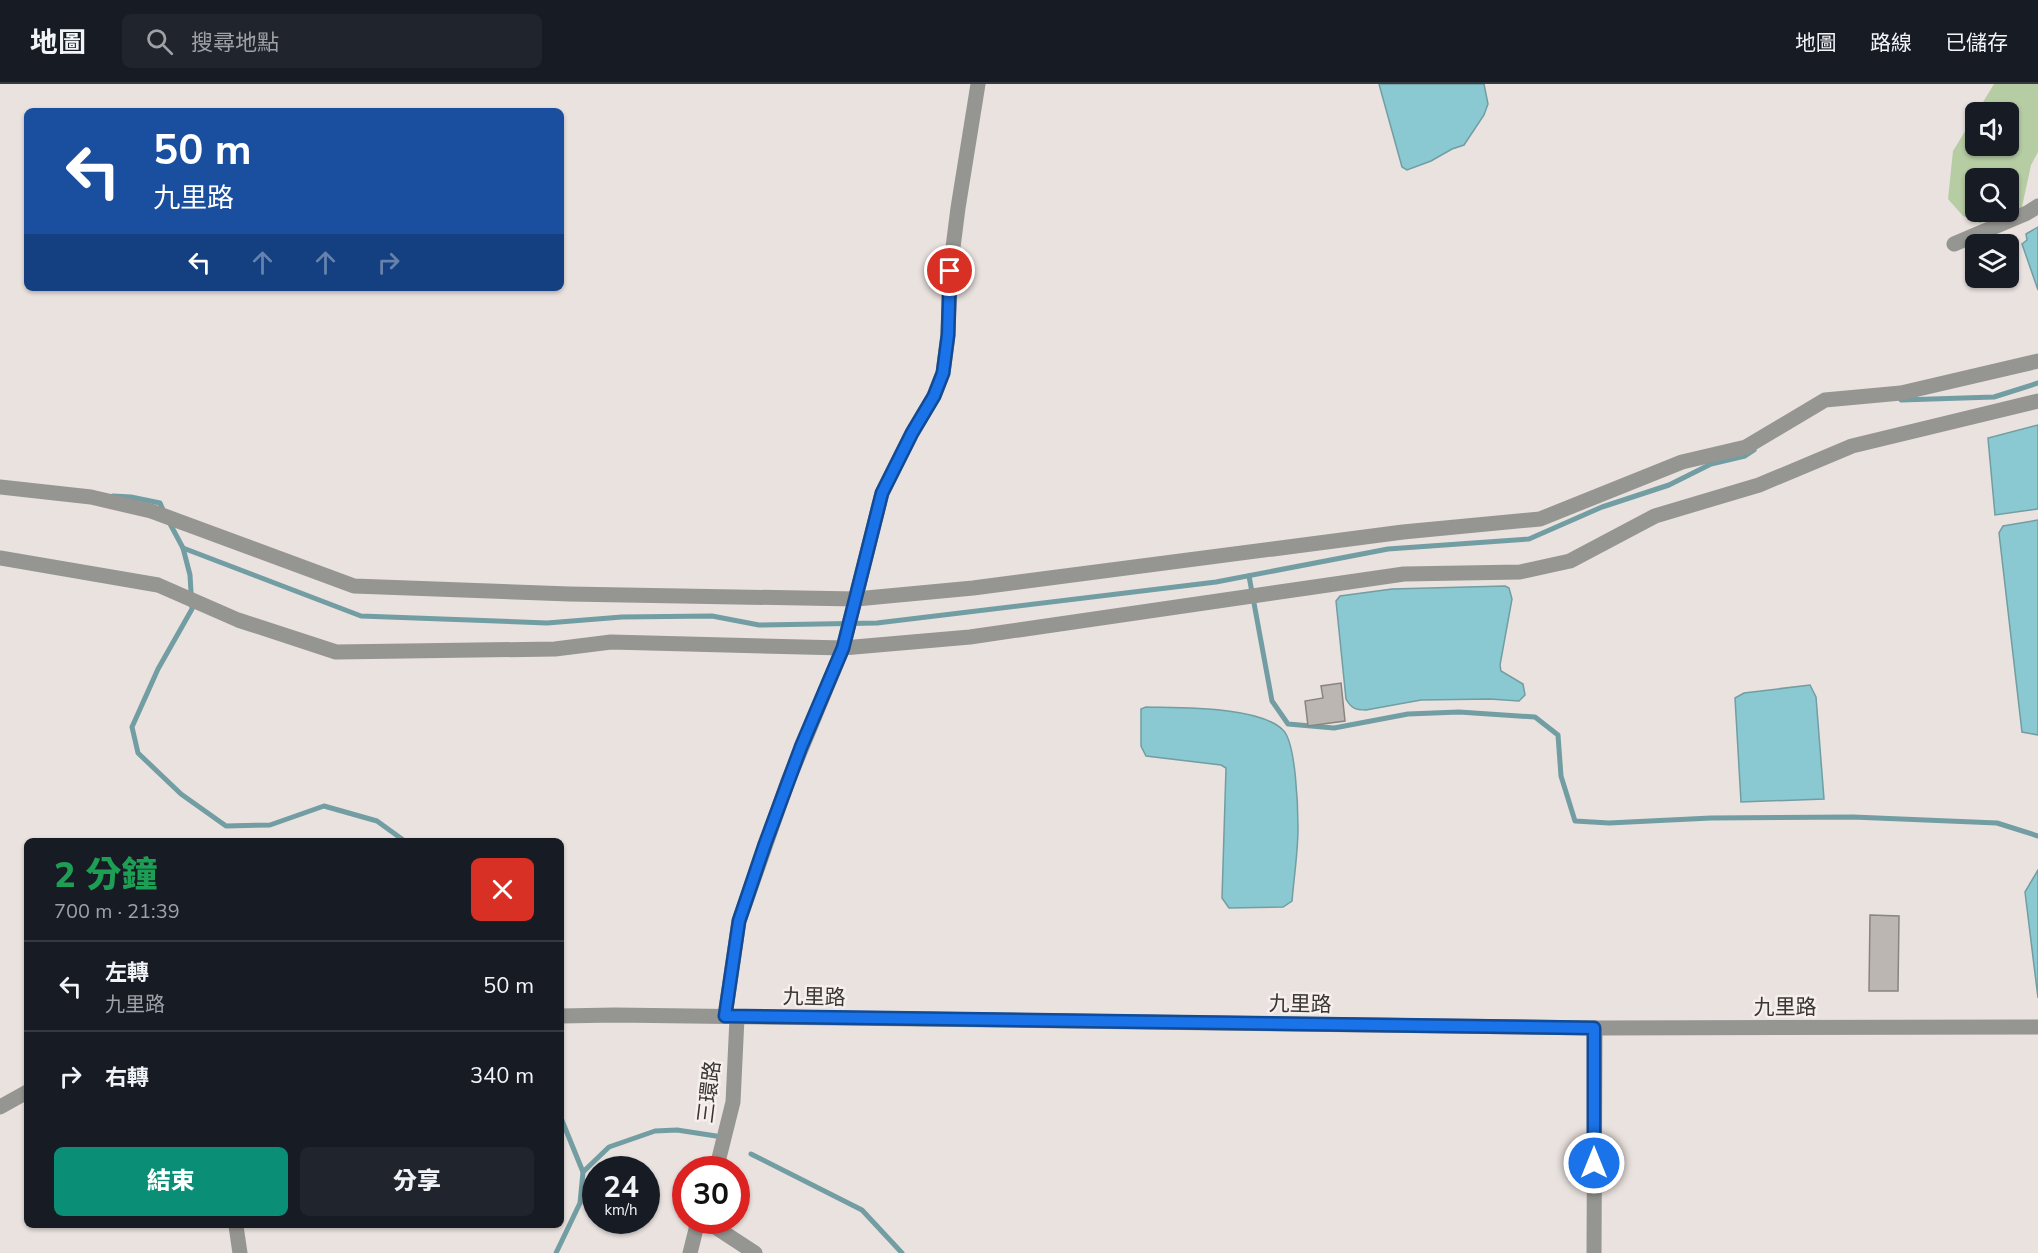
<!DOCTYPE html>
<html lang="zh-TW">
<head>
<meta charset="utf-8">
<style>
	:root { --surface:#171b24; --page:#20242c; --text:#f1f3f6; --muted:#9ea1a6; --line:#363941; --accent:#0a8f76 }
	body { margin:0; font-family:"Nunito Sans","Noto Sans TC",sans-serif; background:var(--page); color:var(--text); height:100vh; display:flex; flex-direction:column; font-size:22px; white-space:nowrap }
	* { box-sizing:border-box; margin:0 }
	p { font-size:20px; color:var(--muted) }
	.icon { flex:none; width:33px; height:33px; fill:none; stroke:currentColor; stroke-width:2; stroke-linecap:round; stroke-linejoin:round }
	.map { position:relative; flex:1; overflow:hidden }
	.details { position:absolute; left:24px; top:754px; width:540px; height:390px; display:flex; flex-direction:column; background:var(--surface); border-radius:9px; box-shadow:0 2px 4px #0004 }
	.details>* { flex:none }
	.guide { position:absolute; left:24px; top:24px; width:540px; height:183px; border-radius:9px; box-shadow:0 2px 4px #0004; background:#1a4fa0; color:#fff; overflow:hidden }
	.fabs { position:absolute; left:1965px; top:18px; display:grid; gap:12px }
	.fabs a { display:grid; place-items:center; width:54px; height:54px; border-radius:9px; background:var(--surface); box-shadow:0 2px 4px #0004; font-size:30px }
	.speed { position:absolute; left:582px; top:1072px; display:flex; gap:12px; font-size:30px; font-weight:700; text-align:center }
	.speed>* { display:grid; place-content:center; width:78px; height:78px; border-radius:50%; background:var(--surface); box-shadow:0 2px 4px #0004; line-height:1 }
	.speed small { font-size:15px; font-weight:400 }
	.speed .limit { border:9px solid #d22; background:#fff; color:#111 }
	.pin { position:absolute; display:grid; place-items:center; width:51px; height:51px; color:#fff; margin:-26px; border:3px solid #fff; border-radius:50%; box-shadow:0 2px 6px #0007 }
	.me { position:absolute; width:66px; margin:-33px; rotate:0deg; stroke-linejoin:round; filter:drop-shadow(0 0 4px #0008) }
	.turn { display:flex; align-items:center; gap:21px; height:126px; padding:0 30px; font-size:27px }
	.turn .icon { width:78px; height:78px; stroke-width:2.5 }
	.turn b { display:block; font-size:42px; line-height:51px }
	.lanes { display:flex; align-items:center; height:57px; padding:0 30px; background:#0003; justify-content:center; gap:30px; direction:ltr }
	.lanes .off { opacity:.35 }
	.round { display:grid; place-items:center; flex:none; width:63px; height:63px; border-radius:9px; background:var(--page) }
	.headline { display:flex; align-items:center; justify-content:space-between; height:102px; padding:0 30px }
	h1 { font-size:36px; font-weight:800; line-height:45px; color:#1e9e55 }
	.primary-button { display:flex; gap:12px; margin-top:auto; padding:12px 30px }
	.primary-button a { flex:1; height:69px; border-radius:9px; background:var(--accent); color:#fff; font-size:24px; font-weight:800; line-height:69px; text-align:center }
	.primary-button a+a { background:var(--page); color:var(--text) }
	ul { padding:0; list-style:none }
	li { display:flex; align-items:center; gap:18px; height:90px; padding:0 30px; border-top:2px solid var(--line) }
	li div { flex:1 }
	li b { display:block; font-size:22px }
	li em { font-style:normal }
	header { display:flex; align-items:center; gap:36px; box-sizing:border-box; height:84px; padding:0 30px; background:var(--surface); border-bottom:2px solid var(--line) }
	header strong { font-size:28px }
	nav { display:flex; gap:33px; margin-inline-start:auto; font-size:21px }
	.search { width:420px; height:54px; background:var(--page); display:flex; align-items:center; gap:15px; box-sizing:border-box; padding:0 21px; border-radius:9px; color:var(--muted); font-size:22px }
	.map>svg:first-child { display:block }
</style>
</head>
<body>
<header>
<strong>地圖</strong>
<div class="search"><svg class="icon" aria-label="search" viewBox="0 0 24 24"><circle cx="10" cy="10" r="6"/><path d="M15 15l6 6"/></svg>搜尋地點</div>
<nav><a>地圖</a><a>路線</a><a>已儲存</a></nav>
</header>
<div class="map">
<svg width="2038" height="1169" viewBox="0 0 2038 1169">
	<rect width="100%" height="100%" fill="#e9e2df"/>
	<!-- green -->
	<path fill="#b6cca3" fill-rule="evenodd" d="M1994 0H2038V68L2031 81 2022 123 1980 139 1963 132 1948 115 1953 67 1975 31 1976 62H2008V28H1977ZM1976 94H2008V128H1976Z"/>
	<!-- water -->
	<g fill="#8ac9d1" stroke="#729da2" stroke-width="1.5">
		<path d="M1379 0H1484L1488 20 1484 31 1464 61 1452 65 1431 77 1407 86 1402 83Z"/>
		<path d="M2038 143V206L2022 160 2027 156 2026 150Z"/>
		<path d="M2038 341V425L1995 431 1988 354Z"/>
		<path d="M2038 436V651L2022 648 1999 449 2003 442Z"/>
		<path d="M1505 502 1509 504 1512 515 1500 581 1501 587 1523 600 1525 611 1519 617 1490 615 1421 616 1366 626C1355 626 1351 624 1346 615L1336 517 1340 512 1392 505Z"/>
		<path d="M1810 601 1816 613 1824 715 1741 718 1735 614 1744 609Z"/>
		<path d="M1146 623C1180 624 1259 622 1283 646 1296 658 1298 725 1298 744 1298 768 1294 793 1292 817L1283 823 1229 824 1222 814 1226 684 1221 681 1146 672 1141 662V625Z"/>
		<path d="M2038 786V914L2025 808Z"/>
	</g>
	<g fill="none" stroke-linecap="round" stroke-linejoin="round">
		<!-- stream -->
		<g stroke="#729da2" stroke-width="5">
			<path d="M1901 316 1994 313 2038 299"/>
			<path d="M113 412 131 413 160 419 164 428"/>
			<path d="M168 436 183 464 190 491 192 525 158 585 132 643 138 669 181 710 226 742 270 741 324 722 377 737 406 758"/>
			<path d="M183 464 361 532 547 539 622 533 712 532 759 541 877 539 1216 498 1388 465 1529 455 1602 423 1669 401 1711 380 1745 372 1754 366"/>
			<path d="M1249 492 1272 617 1288 640 1334 644 1408 630 1459 628 1535 633 1558 651 1561 692 1575 737 1609 739 1711 734 1853 733 1997 739 2038 752"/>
			<path d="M751 1070 862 1126 902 1169"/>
			<path d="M583 1088 609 1063 655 1047 677 1046 716 1052"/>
			<path d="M556 1169 580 1119 583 1088 561 1034"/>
		</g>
	</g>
	<!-- building -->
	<g fill="#bbb6b2" stroke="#898480" stroke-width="1.5">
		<path d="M1341 599 1345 637 1308 642 1305 617 1323 614 1321 602Z"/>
		<path d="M1870 831 1899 832 1898 907H1869Z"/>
	</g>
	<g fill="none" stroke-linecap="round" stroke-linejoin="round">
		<!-- minor -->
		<g stroke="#959592" stroke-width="15">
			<path d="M1954 160 2027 129 2038 122"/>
			<path d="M0 403 91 413 151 427 354 502 569 510 856 515 973 504 1403 448 1540 435 1682 378 1746 363 1825 316 1901 309 2038 277"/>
			<path d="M0 474 158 501 238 536 336 568 555 565 611 558 843 564 970 553 1404 490 1520 488 1570 477 1655 432 1759 401 1852 362 2038 317"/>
			<path d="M561 932 615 931 1595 944 2038 943"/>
			<path d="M725 932 739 837 788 697 843 564 882 409 912 349 934 312 943 289 948 251 950 187 958 124 978 0"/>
			<path d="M0 1023 27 1008"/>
			<path d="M716 1086 733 1018 737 934"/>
			<path d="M706 1137 755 1169"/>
			<path d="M236 1142 240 1169"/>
			<path d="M690 1169 698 1137"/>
			<path d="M1594 1169 1595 944"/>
		</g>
	</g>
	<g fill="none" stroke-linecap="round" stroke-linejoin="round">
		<!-- route casing -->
		<g stroke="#114b97" stroke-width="15">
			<path id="route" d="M950 187 948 251 943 289 934 312 912 349 882 409 843 564 801 663 765 760 739 837 725 932 1594 944V1079"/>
		</g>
		<!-- route -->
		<use href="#route" stroke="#1a73e8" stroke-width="10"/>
	</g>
	<g text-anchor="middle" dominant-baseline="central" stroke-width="5" stroke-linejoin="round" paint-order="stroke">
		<!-- street labels -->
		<g font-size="21" fill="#393736" stroke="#f6efec">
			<text transform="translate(814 913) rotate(1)">九里路</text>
			<text transform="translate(1300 920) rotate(1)">九里路</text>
			<text x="1785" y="923">九里路</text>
			<text transform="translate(709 1008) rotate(-83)">三環路</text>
		</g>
	</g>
</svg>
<div class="fabs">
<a><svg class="icon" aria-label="sound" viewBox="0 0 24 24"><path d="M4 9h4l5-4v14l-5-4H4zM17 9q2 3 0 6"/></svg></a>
<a><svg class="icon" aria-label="search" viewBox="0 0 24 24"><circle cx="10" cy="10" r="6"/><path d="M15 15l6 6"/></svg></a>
<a><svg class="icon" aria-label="layers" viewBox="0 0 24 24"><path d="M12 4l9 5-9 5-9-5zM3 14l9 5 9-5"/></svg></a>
</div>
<div class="speed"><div>24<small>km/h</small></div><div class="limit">30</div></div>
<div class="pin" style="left:950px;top:187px;background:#d93025"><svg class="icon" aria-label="arrive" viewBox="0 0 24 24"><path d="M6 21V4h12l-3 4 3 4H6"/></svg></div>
<svg class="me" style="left:1594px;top:1079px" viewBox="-20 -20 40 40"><circle r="17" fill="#1a73e8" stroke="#fff" stroke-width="3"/><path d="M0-11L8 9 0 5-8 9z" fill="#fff"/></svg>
<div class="guide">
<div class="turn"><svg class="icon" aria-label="left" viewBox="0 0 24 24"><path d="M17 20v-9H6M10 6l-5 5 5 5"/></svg><div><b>50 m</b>九里路</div></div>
<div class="lanes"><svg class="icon" aria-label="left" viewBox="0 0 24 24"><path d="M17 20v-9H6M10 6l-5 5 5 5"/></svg><svg class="icon off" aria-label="ahead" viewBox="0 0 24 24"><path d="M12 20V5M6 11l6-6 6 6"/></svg><svg class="icon off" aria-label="ahead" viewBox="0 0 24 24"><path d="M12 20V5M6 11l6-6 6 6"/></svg><svg class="icon off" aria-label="right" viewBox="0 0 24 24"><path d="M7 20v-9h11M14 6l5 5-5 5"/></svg></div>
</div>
<section class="details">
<div class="headline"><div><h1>2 分鐘</h1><p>700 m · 21:39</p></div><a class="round" style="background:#d93025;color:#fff"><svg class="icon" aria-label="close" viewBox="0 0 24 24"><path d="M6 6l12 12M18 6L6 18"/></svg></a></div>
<ul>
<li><svg class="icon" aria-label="left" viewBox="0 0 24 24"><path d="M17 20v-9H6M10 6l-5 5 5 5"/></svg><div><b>左轉</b><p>九里路</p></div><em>50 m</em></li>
<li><svg class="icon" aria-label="right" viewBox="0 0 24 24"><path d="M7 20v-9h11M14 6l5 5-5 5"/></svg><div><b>右轉</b></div><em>340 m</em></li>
</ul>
<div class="primary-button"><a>結束</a><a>分享</a></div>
</section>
</div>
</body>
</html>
